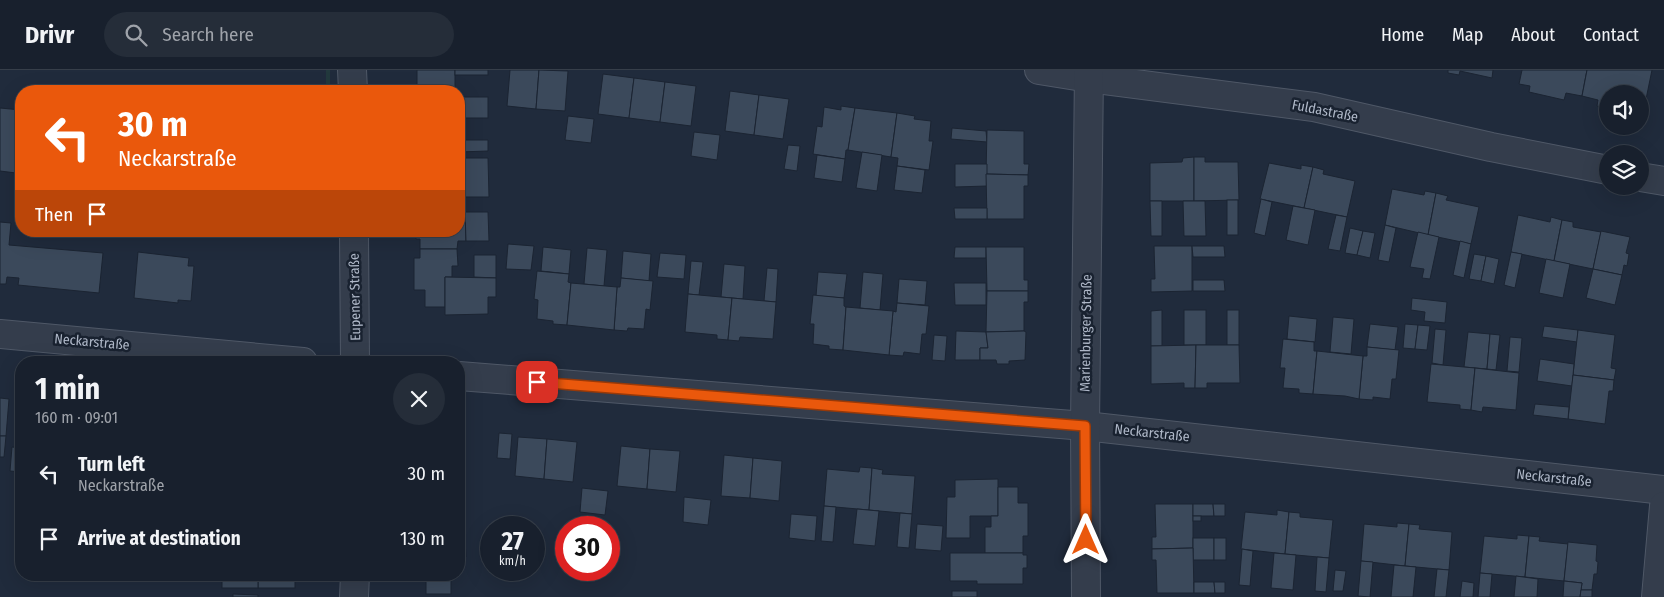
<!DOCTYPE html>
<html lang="en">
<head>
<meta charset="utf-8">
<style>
	:root { --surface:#18202d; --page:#252d39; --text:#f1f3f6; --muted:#9fa3aa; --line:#363e49 }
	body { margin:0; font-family:"Fira Sans Condensed",sans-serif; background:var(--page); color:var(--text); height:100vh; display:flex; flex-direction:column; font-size:19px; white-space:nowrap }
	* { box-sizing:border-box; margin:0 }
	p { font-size:16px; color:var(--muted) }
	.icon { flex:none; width:28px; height:28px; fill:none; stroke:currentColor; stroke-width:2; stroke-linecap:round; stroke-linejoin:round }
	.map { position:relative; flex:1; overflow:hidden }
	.sheet { position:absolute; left:15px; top:286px; width:450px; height:225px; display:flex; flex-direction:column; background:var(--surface); border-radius:20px; box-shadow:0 5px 20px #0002,0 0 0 1px var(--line) }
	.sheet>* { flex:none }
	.top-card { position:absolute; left:15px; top:15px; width:450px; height:152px; border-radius:20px; box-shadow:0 5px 20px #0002,0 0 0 1px var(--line); background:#ea580c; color:#fff; overflow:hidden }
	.fabs { position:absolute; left:1599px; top:15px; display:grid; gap:10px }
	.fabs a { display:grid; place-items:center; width:50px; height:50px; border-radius:50%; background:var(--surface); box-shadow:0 5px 20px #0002,0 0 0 1px var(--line); font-size:25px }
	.speed { position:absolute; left:480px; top:446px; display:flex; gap:10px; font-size:25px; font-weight:700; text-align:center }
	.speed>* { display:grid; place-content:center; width:65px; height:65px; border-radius:50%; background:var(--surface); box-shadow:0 5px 20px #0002,0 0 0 1px var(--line); line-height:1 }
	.speed small { font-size:12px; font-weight:400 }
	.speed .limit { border:8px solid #d22; background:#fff; color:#111 }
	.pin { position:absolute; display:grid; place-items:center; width:42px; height:42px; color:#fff; margin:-21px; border-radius:10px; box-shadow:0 2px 8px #0006 }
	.me { position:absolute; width:55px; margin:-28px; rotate:0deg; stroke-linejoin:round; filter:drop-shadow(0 0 4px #0008) }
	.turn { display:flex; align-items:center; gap:18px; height:105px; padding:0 20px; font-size:22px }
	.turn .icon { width:65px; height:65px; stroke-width:2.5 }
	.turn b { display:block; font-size:35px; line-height:42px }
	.then { display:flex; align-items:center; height:48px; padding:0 20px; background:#0003; gap:10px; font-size:19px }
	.round { display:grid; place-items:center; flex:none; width:52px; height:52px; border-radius:26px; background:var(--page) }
	.headline { display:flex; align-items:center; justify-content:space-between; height:85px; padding:0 20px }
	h1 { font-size:30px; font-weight:700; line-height:38px }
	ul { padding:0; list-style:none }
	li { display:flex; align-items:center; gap:15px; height:65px; padding:0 20px }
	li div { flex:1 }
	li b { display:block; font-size:19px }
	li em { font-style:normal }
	header { display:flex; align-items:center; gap:30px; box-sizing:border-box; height:70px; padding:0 25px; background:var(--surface); border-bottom:1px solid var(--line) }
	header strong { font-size:24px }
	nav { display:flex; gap:28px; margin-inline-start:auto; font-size:18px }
	.search { width:350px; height:45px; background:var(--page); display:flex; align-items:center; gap:12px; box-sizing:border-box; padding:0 18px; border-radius:28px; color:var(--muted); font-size:19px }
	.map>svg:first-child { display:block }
</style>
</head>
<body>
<header>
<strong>Drivr</strong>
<div class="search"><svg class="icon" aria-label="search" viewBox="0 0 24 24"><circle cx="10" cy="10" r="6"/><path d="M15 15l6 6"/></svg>Search here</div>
<nav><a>Home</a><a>Map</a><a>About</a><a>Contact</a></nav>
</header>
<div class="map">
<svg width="1664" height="527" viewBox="0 0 1664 527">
	<rect width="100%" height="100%" fill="#202b3c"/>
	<!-- green -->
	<rect fill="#22393d" x="326" y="0" width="4" height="21"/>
	<!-- building -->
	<g fill="#3b495b" stroke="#1b2432">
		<rect x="417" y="0" width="38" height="21"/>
		<rect x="455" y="0" width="33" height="5"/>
		<path d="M510 0H539L536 39 507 36Z"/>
		<path d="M539 0 568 1 565 41 536 39Z"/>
		<path d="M1448 0H1493L1492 8 1460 1 1459 5 1448 3Z"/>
		<path d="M1522 0H1587L1582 26 1566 23 1564 30 1529 22 1530 16 1519 14Z"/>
		<path d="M1587 0H1652L1644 39 1640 38V24H1608V38L1597 36 1598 30 1582 26Z"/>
		<path d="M603 4 634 8 629 48 598 44Z"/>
		<path d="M634 8 665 12 660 52 629 48Z"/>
		<path d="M665 12 696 16 691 56 660 52Z"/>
		<path d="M730 21 759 25 754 65 725 61Z"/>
		<path d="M759 25 789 29 783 69 754 65Z"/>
		<rect x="459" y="27" width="29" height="21"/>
		<path d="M841 36 855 38 848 80H846L845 89 813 84 817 56 822 57 824 37 841 40Z"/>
		<path d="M0 38 21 40 19 63H21V95H17L16 103 0 101Z"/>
		<path d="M855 38 897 43 891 87 848 80Z"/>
		<path d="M897 43 915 46 914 49 931 51 929 71H933L929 100 897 96 898 88 891 87Z"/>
		<path d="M568 46 594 49 591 73 565 70Z"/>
		<path d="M952 58 986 61 987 72 951 69Z"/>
		<path d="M987 60 1024 61V94H1029L1028 105 986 104Z"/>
		<path d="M694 62 720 65 717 90 691 86Z"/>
		<path d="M459 70H488V81L459 82Z"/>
		<path d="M788 75 800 76 797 101 784 99Z"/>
		<path d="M862 82 882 85 877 121 856 118Z"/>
		<path d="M817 85 845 89 842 112 814 108Z"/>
		<path d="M1194 87V131H1150V93L1182 92 1183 88Z"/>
		<path d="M1194 87H1205V92H1238L1239 130 1194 131Z"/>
		<path d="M464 88H488L489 127H464Z"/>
		<path d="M1269 93 1301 99V95L1313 97 1304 138 1260 129Z"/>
		<path d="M955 94H987V116L955 117Z"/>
		<path d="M897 96 925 100 922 123 894 120Z"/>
		<path d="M1313 97 1324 100 1323 104 1355 111 1347 147 1304 138Z"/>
		<path d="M986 104 1028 105V116H1024V149H987Z"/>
		<path d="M1392 119 1424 125 1425 121 1436 123 1428 165 1385 155Z"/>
		<path d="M1436 123 1448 126 1446 130 1479 137 1471 174 1428 165Z"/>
		<path d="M1261 129 1272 132 1265 166 1254 163Z"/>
		<rect x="1227" y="130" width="11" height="35"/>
		<path d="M1150 131H1162V166H1151Z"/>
		<path d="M1183 131H1205L1206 166H1184Z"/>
		<path d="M1293 136 1315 140 1308 175 1286 170Z"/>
		<path d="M954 138H987V149H955Z"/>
		<path d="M465 139 466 171H458L457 179H420V169H416V161H459V140Z"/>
		<path d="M465 142H488L489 171H466Z"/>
		<path d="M1336 145 1347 147 1340 181 1328 179Z"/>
		<path d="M1518 145 1550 152 1551 147 1562 150 1554 191 1511 182Z"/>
		<path d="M1562 150 1573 152V157L1601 162 1593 199 1554 191Z"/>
		<path d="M0 152 11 153 9 175 103 183 99 223 18 215 19 208 7 207 6 214H0Z"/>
		<path d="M1385 155 1396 158 1389 192 1378 190Z"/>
		<path d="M1350 158 1363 161 1357 185 1345 183Z"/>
		<path d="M1363 161 1375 163 1370 188 1357 185Z"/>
		<path d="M1601 161 1630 167 1626 183 1629 184 1627 196 1624 195 1622 205 1593 199Z"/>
		<path d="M1418 162 1439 167 1430 209 1422 208 1424 199 1410 197Z"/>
		<path d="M1460 171 1471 174 1464 208 1453 205Z"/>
		<path d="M508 174 534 176 531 200 506 199Z"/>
		<path d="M1154 176H1192V221L1151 222V209H1155Z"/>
		<path d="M1192 176H1224L1225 187H1193Z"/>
		<path d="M543 177 571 180 569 204 541 201Z"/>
		<path d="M955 177H986V188H954Z"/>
		<path d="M986 177H1024V210H1028V221H987Z"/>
		<path d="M587 178 607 180 604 216 584 214Z"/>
		<path d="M420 179H457L458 196H452V207H445V237H425V220H414V188H420Z"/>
		<path d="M623 181 651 184 649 211 621 208Z"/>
		<path d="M138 182 189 188 188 196H194L191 231 178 230V233L134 228Z"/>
		<path d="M1511 182 1522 184 1515 218 1504 215Z"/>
		<path d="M660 183 686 185 684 209 657 207Z"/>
		<path d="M1474 184 1486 186 1481 211 1469 209Z"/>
		<path d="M474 185H496V208L474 207Z"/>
		<path d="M1486 186 1499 189 1494 214 1481 211Z"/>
		<path d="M1546 189 1570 194 1563 228 1539 223Z"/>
		<path d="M691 191 703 192 699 225 688 224Z"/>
		<path d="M724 194 745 196 743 229 721 227Z"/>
		<path d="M767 198 778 199 776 232 764 231Z"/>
		<path d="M1593 199 1622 205 1615 235 1586 228Z"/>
		<path d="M537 201 569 204 568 212 571 213 567 255 553 254V251L537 249 538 230 534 229Z"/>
		<path d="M818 202 847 204 844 228 816 226Z"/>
		<path d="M863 202 883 204 880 240 860 238Z"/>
		<path d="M445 207 496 208V227H488V244L445 245Z"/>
		<path d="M621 208 653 211 650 240 646 239 644 259 628 258 627 261 614 260 617 217H620Z"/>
		<path d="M899 209 927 211 925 235 897 233Z"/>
		<path d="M1193 210H1224L1225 221H1193Z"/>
		<path d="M571 213 617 217 614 260 567 255Z"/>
		<path d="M954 213H986V235H955Z"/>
		<path d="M987 221H1028V232H1024V261L986 262Z"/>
		<path d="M688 224 732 228 728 270 717 269V265L685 262Z"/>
		<path d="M813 225 844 228V236L846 237 843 280 829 279V276L813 274 814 254H810Z"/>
		<path d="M732 228 776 232 773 269 740 267 739 271 728 270Z"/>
		<path d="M1412 228 1447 232 1445 253 1424 251 1425 242 1411 240Z"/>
		<path d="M897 233 929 236 926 264H922L920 284 904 282 903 286 889 285 893 241 896 242Z"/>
		<path d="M846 237 893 241 889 285 843 280Z"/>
		<path d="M1162 240V276H1151V241Z"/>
		<rect x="1184" y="240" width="22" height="35"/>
		<rect x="1227" y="240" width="12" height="35"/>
		<path d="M1289 246 1317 249 1315 272 1287 269Z"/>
		<path d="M1333 247 1354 249 1351 284 1330 282Z"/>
		<path d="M1370 254 1398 257 1395 280 1367 277Z"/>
		<path d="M1405 254 1418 255 1415 279 1403 278Z"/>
		<path d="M1418 255 1430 256 1427 280 1415 279Z"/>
		<path d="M1544 256 1578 260 1577 272 1542 267Z"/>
		<path d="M1435 259 1446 260 1443 295 1432 293Z"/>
		<path d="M1578 260 1615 265 1611 298 1616 299 1614 310 1573 305Z"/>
		<path d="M956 261 986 262 988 278H980V290H955Z"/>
		<path d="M1024 261 1026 262 1025 290 1009 291V294H997L996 290H980V278H988L986 262Z"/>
		<path d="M1468 262 1490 264 1487 299 1464 297Z"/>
		<path d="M1490 264 1500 265 1496 300 1487 299Z"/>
		<path d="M934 265 947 266 945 291 932 290Z"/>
		<path d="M1510 267 1522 268 1519 302 1507 301Z"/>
		<path d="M1283 269 1314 272V281H1317L1313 324 1299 323V319L1283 318 1285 298H1280Z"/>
		<path d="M1196 275 1195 318H1184V313L1151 314V276Z"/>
		<path d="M1196 275H1239L1240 313H1207V318H1195Z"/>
		<path d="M1367 277 1399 280 1396 309H1392L1390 329 1373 327V330L1359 329 1363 286H1367Z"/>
		<path d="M1317 281 1363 286 1359 329 1345 326 1313 324Z"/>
		<path d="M1540 289 1574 294 1572 316 1537 311Z"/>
		<path d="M1431 294 1475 298 1471 340 1460 339V335L1427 332Z"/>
		<path d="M1475 298 1519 303 1516 340 1483 337 1482 342 1471 340Z"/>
		<path d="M1573 305 1614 310 1613 321H1609L1605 354 1568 349Z"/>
		<path d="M0 328 9 329 6 366H0Z"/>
		<path d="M1535 334 1569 337 1568 349 1533 345Z"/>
		<path d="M499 363 512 364 510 389 497 388Z"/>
		<path d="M0 366H6L4 387H0Z"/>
		<path d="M518 367 547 369 544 409 515 406Z"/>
		<path d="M547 369 577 372 573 412 544 409Z"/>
		<path d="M621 376 650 379 647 419 617 416Z"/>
		<path d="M12 377 21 378V402L10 401Z"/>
		<path d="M650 379 680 381 676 422 647 419Z"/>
		<path d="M724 385 753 388 750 428 721 426Z"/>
		<path d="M753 388 782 391 779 431 750 428Z"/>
		<path d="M860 397 872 398 869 440 824 436 827 399 859 402Z"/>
		<path d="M872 398 883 400 882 404 915 406 912 444 869 440Z"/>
		<path d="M998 409V446H970V468H946L947 427H955V410Z"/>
		<path d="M998 417H1018V433H1028V466H1023V483H985V457H991V446H998Z"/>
		<path d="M582 418 608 421 605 445 580 442Z"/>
		<path d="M684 427 711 430 708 455 683 452Z"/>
		<path d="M1155 434H1193V478L1152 479V467H1156Z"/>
		<path d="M1193 434H1213L1214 446H1193Z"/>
		<path d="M1213 434H1225V446H1214Z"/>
		<path d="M824 436 836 437 833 472 821 471Z"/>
		<path d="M857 439 879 441 875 476 853 474Z"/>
		<path d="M1277 440 1289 442 1285 484 1241 479 1245 442 1277 445Z"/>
		<path d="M1289 442 1300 443V447L1333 450 1329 488 1285 484Z"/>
		<path d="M900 443 912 444 909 478 897 477Z"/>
		<path d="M791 444 817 446 815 471 789 468Z"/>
		<rect x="1193" y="446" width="8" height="5"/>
		<path d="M1397 453 1409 454 1405 496 1361 491 1364 454 1397 457Z"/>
		<path d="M917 454 943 456 941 481 915 479Z"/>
		<path d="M1409 454 1420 455 1419 459 1452 462 1449 500 1405 496Z"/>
		<path d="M1517 465 1529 466 1525 507 1480 503 1484 466 1517 469Z"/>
		<path d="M1529 466 1540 467 1539 471 1568 474 1564 511 1525 507Z"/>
		<rect x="1193" y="468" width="21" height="22"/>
		<rect x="1214" y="468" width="12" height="22"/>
		<path d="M459 470H465L466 487H459Z"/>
		<path d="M1568 472 1597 475 1596 491 1598 492 1597 504H1594L1592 520H1581L1582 513 1564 511Z"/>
		<path d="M1193 478 1194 523H1157L1156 490H1152V479Z"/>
		<path d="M1242 479 1253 481 1250 516 1239 515Z"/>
		<path d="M950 483H1023V485H1027V498H1023V514H977V511H950Z"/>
		<path d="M1274 483 1296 485 1293 520 1271 518Z"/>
		<path d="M1317 487 1329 488 1326 522 1315 521Z"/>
		<path d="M1361 491 1373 492 1370 527 1358 526Z"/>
		<path d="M1394 495 1416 497 1413 527H1391Z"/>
		<path d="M1437 499 1449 500 1446 527H1434Z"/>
		<path d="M1335 500 1346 501 1343 521H1333Z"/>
		<path d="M1480 503 1492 504 1490 527H1478Z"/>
		<rect x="237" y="505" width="21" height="2"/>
		<rect x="258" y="505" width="37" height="13"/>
		<rect x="426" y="505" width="25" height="19"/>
		<path d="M1516 506 1538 509 1537 527H1514Z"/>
		<rect x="222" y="507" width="36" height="11"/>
		<path d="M1462 511 1474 513 1473 527H1460Z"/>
		<path d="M1564 511 1582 513 1580 527H1563Z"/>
		<path d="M1194 512H1214L1215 523H1194Z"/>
		<path d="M1214 512H1225V523H1215Z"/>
		<path d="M1581 520H1592V527H1580Z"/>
		<rect x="952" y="521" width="25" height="6"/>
		<path d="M233 524 258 525V527H233Z"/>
	</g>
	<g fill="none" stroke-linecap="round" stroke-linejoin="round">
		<!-- street casing -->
		<g stroke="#4f5867" stroke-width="30">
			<g id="street">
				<path d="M352 0 353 21"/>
				<path d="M1039 0 1089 8 1314 37 1491 77 1608 100"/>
				<path d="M1640 107 1664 111"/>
				<path d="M354 161 355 292"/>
				<path d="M0 264 303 292"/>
				<path d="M459 306 1085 356 1664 420"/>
				<path d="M354 527 355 505"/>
				<path d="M1086 527 1085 356 1089 0"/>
				<path d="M1656 527 1664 436"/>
			</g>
		</g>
		<!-- street -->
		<use href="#street" stroke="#343d4c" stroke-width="28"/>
	</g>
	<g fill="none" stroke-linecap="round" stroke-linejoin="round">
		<!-- route casing -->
		<g stroke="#983908" stroke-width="12">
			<path id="route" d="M537 312 1085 356 1086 470"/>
		</g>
		<!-- route -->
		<use href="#route" stroke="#ea580c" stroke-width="9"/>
	</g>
	<g text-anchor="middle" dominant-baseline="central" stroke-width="5" stroke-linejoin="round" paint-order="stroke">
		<!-- street labels -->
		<g font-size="14" fill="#afb8c8" stroke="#192230">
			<text transform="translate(1325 41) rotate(11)">Fuldastraße</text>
			<text transform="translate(355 227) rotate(-91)">Eupener Straße</text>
			<text transform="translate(1086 263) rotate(-89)">Marienburger Straße</text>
			<text transform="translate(92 272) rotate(5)">Neckarstraße</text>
			<text transform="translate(1152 363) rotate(6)">Neckarstraße</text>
			<text transform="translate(1554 408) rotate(6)">Neckarstraße</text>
		</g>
	</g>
</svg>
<div class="fabs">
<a><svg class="icon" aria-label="sound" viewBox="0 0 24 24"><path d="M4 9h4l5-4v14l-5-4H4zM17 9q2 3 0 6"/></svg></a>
<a><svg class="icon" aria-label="layers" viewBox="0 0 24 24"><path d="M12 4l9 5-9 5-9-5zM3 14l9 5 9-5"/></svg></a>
</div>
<div class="speed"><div>27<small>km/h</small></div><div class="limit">30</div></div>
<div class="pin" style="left:537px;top:312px;background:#d93025"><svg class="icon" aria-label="arrive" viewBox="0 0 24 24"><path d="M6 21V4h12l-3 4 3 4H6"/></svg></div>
<svg class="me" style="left:1086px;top:470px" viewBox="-20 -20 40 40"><path d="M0-17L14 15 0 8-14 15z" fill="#ea580c" stroke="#fff" stroke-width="4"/></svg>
<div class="top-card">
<div class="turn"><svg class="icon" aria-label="left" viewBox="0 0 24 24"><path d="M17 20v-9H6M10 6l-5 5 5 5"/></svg><div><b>30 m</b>Neckarstraße</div></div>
<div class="then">Then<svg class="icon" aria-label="arrive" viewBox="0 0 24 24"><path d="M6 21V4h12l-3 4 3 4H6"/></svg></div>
</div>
<section class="sheet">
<div class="headline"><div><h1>1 min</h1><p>160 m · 09:01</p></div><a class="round"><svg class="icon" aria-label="close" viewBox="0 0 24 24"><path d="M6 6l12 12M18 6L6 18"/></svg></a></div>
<ul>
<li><svg class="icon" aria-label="left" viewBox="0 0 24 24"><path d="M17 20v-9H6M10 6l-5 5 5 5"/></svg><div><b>Turn left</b><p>Neckarstraße</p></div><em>30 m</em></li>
<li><svg class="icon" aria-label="arrive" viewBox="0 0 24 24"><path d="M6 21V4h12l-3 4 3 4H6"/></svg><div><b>Arrive at destination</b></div><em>130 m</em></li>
</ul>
</section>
</div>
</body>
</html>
